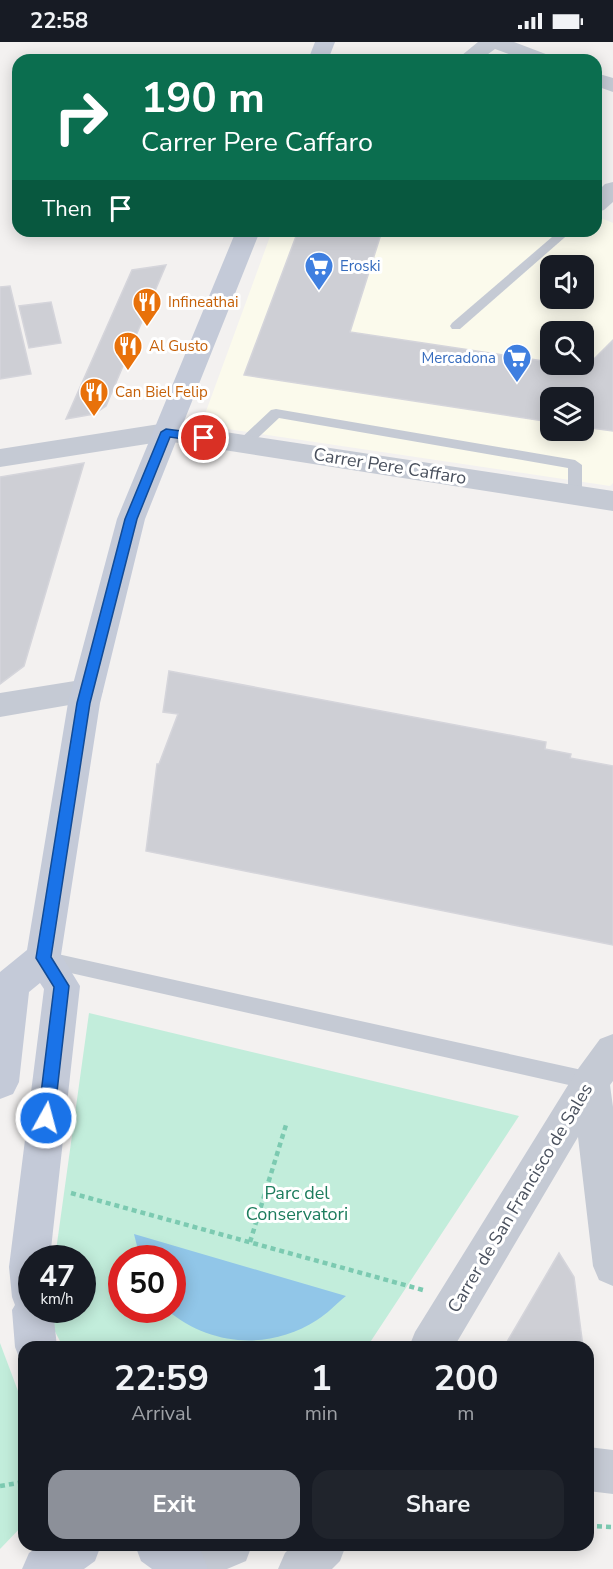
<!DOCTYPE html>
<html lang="en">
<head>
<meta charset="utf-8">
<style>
	:root { --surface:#171b24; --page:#20242c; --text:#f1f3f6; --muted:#9ea1a6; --accent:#8c9099 }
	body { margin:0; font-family:"Nunito Sans",sans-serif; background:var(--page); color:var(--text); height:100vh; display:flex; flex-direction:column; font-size:22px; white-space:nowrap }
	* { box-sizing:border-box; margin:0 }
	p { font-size:20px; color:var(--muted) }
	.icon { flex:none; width:33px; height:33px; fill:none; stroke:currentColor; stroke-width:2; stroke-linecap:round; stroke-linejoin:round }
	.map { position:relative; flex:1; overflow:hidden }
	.panel { position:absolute; left:18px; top:1299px; width:576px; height:210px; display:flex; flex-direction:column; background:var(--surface); border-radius:18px; box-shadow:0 3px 15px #0003 }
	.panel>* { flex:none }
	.guide { position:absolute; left:12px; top:12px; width:590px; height:183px; border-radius:18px; box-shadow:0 3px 15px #0003; background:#0b6e4f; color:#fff; overflow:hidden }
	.buttons { position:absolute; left:540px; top:213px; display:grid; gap:12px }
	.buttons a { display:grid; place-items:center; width:54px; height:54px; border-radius:12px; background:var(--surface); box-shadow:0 3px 15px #0003; font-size:30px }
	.speed { position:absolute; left:18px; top:1203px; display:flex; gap:12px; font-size:30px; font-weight:700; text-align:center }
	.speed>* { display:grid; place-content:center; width:78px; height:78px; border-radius:50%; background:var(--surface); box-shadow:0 3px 15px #0003; line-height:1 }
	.speed small { font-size:15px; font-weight:400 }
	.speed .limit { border:9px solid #d22; background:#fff; color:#111 }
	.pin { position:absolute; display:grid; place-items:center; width:51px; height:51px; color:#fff; margin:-26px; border:3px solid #fff; border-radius:50%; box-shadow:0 2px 6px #0007 }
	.me { position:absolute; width:66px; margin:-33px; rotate:7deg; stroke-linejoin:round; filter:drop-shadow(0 0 4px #0008) }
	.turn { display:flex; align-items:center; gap:21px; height:126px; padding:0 30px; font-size:27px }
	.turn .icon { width:78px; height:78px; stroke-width:2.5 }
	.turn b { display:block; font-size:42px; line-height:51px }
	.then { display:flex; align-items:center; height:57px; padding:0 30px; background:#0003; gap:12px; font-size:22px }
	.eta { display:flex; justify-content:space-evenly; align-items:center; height:102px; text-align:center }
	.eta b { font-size:36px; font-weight:700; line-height:42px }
	.primary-button { display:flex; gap:12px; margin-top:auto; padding:12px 30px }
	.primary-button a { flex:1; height:69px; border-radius:18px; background:var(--accent); color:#fff; font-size:24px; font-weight:700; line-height:69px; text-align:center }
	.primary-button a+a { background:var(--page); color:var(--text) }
	.status { display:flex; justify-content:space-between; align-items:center; height:42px; padding:0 30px; background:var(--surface); direction:ltr }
	.status svg { height:16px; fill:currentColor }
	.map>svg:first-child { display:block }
</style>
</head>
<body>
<div class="status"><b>22:58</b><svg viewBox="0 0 49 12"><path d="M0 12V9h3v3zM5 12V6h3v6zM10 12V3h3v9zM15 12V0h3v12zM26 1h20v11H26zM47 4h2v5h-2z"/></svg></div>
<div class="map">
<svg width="613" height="1527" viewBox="0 0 613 1527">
	<rect width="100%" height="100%" fill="#f3f1f0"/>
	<!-- commercial -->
	<path fill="#fbfaec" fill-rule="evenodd" d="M596 174 613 181V441L610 444 201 383 272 189H596ZM550 224H584V256H550ZM550 290H584V322H550ZM550 356H584V388H550Z"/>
	<!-- green -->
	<g fill="#c2eddb" fill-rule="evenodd">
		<path d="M89 971 519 1074 367 1305H63L47 1274 48 1268H82V1216H55ZM122 1216H172V1268H122Z"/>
		<path d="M0 1301 24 1365V1482L0 1507Z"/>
	</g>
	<!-- water -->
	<path fill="#91c6e8" d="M134 1192 346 1254C336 1262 327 1272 317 1278 269 1309 210 1304 167 1268H172V1216H140Z"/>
	<!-- building -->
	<g fill="#cecfd5" stroke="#d5d5db" stroke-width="1.5">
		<path d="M298 189H382L350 290 550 320V322L585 326 613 298V389L584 385V356H550V380L244 333Z"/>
		<path d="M166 223 106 364 94 372 66 377 132 228Z"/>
		<path d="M10 244 31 332 0 337V245Z"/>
		<path d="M51 260 61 301 29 306 19 264Z"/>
		<path d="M84 421 24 624 0 642V435Z"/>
		<path d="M169 629 546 700 545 707 571 712 570 716 613 724V903L146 809 157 722H159L178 672 163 670Z"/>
		<path d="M559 1211 574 1235 583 1305H504Z"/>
	</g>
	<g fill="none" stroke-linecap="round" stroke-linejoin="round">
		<!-- path -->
		<g stroke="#7ccab1" stroke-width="4.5" stroke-dasharray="5 4" stroke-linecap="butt">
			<path d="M71 1151 423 1248"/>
			<path d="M250 1200 286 1083"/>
			<path d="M0 1444 24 1440"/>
			<path d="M588 1484 613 1485"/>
		</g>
		<!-- service -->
		<g fill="#c5cad4" fill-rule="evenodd">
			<path d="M559 189H572L460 287H452L450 284 452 281Z"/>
			<path d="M276 367 575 418 582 423V453L575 458 568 453V426L279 376 248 405H238L236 402 238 399 271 368Z"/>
			<path d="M44 909 591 1030 598 1033 600 1039 598 1045 591 1048 44 925 38 923 35 917 38 911Z"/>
		</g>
		<!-- minor -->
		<g fill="#c5cad4" fill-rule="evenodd">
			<path d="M478 0H514L551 14 554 18H525L495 7 480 18H456Z"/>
			<path d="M596 31 613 36V50L596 44Z"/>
			<path d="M613 140V160L604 168 596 170V151L605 142Z"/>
			<path d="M166 381 613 449V469L166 399 0 425V407Z"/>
			<path d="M87 637 98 640 103 649 98 658 0 675V651Z"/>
			<path d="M613 992V1039L610 1043 613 1065V1244L599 1238 593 1224 578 1095 454 1305H409L415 1290 578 1027 600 997Z"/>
		</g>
		<!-- tertiary -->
		<g fill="#c5cad4" fill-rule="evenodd">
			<path d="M588 1405 613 1408V1452L588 1449Z"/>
			<path d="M177 1503H252L246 1519 227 1527H163L161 1523 168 1507Z"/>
			<path d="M293 1503H346L340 1519 332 1527H278L285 1511Z"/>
		</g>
		<!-- secondary -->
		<g fill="#c4cad8" fill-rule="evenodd">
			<path d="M315 0H335L328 18H308Z"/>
			<path d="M236 189H260L145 477 100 661 61 913 80 944 50 1216H32V1268H53L57 1305H24V1321L21 1320 15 1305 12 1268 15 1263 12 1255 9 1225 44 947 40 941 29 950 19 1040 13 1052 0 1057V930L27 908 68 661 117 477Z"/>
			<path d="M40 1503H101L95 1519 84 1527H22L29 1511Z"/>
			<path d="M135 1503H195L200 1507 208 1527H152L141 1519Z"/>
		</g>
	</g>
	<!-- route -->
	<path fill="#1a73e8" stroke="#114b97" stroke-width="1.5" d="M166 387 204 392 210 396 204 400 170 395 137 477 90 661 51 915 69 944 54 1076 52 1082 46 1084 41 1082 38 1076 54 945 36 916 77 661 125 477 161 390Z"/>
	<!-- icons -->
	<defs>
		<g id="supermarket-pin" transform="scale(1.5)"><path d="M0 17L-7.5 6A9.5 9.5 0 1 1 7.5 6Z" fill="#3f7fe0" stroke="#fff"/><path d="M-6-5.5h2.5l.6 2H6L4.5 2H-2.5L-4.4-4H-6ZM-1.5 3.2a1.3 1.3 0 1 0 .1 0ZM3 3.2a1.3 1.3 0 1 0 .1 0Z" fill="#fff"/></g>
		<g id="restaurant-pin" transform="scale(1.5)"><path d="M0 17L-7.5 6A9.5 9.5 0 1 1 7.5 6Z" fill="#e8710a" stroke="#fff"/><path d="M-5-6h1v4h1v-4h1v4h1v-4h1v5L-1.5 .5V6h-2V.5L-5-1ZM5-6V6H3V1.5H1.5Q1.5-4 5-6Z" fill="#fff"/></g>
	</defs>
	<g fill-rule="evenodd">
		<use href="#supermarket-pin" x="319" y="224"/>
		<use href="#restaurant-pin" x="147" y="260"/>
		<use href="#restaurant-pin" x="128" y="304"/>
		<use href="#supermarket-pin" x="517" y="316"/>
		<use href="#restaurant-pin" x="94" y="350"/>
	</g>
	<g text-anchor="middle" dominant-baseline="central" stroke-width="6" stroke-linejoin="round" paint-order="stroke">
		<!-- far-shop labels -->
		<g font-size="15" fill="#366cbe" stroke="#fff" text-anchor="start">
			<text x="340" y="224">Eroski</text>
			<text x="496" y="316" text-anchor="end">Mercadona</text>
		</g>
		<!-- far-food labels -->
		<g font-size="15" fill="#c56008" stroke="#fff" text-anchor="start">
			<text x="168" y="260">Infineathai</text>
			<text x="149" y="304">Al Gusto</text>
			<text x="115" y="350">Can Biel Felip</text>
		</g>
		<!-- street labels -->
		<g font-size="18" fill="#49505d" stroke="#fff">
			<text transform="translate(390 424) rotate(9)">Carrer Pere Caffaro</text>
			<text transform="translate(520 1156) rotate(-59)">Carrer de San Francisco de Sales</text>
		</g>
		<!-- park labels -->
		<g font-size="18" fill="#1d7c5d" stroke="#fff">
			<text x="297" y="1151">Parc del<tspan x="297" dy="21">Conservatori</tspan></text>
		</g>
	</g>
</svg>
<div class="buttons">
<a><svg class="icon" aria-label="sound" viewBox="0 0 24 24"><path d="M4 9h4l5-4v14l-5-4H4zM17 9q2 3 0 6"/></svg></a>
<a><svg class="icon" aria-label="search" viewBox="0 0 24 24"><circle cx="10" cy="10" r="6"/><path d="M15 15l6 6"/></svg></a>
<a><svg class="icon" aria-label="layers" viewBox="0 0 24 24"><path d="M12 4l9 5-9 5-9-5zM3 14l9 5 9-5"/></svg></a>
</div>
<div class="speed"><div>47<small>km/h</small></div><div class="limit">50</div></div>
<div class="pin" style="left:204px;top:396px;background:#d93025"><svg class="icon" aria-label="arrive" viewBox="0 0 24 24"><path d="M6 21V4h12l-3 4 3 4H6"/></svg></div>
<svg class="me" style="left:46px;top:1076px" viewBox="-20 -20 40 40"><circle r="17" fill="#1a73e8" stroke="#fff" stroke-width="3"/><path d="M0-11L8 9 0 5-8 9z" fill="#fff"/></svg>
<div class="guide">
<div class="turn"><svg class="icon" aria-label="right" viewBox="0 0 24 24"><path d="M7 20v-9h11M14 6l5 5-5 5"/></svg><div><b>190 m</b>Carrer Pere Caffaro</div></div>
<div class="then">Then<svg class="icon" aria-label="arrive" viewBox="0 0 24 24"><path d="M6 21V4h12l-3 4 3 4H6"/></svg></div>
</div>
<section class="panel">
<div class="eta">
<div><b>22:59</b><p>Arrival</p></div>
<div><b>1</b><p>min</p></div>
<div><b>200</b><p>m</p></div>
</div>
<div class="primary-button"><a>Exit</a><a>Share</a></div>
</section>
</div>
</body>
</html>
